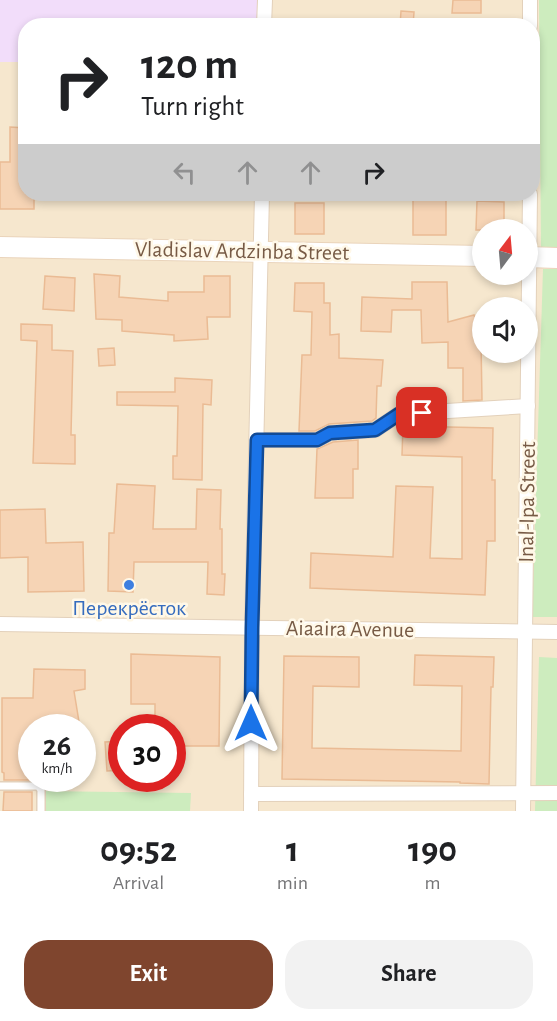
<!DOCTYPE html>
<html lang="en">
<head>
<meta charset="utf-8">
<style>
	:root { --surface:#fff; --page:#f2f2f2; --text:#202124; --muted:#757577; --accent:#7f452e }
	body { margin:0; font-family:"Alegreya Sans",sans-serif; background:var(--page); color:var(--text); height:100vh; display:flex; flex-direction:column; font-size:22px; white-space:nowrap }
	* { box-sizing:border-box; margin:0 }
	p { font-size:20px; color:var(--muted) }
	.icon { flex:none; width:33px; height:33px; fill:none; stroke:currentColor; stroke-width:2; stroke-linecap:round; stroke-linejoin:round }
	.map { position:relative; height:811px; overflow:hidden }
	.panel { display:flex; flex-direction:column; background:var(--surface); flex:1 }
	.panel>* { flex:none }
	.hud { position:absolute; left:18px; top:18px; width:522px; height:183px; border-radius:24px; box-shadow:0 3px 9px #0003; background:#fff; color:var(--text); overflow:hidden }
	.needle { width:39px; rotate:16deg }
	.controls { position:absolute; left:472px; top:219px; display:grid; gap:12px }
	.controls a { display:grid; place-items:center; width:66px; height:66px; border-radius:50%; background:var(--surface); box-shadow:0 3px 9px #0003; font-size:30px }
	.speed { position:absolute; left:18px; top:714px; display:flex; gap:12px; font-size:30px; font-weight:700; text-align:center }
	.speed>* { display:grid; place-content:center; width:78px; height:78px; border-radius:50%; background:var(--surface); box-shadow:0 3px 9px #0003; line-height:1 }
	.speed small { font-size:15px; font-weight:400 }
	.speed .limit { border:9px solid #d22; background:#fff; color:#111 }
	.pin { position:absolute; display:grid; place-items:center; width:51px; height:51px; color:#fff; margin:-26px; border-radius:12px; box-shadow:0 3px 9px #0006 }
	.me { position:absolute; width:66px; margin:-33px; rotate:0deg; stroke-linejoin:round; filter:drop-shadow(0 0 4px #0008) }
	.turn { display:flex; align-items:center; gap:21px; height:126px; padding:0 24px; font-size:27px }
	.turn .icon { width:78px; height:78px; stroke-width:2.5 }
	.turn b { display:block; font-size:42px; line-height:51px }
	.lanes { display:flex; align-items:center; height:57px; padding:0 24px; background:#0003; justify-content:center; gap:30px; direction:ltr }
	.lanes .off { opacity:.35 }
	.eta { display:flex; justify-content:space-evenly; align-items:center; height:102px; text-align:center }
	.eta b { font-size:36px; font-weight:700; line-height:42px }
	.button { display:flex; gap:12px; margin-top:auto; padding:12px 24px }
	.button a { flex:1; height:69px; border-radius:24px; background:var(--accent); color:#fff; font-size:24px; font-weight:700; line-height:69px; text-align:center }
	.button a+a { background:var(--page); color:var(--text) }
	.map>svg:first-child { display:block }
</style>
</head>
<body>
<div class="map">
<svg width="557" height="811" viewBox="0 0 557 811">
	<rect width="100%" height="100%" fill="#fef5e0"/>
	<!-- residential -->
	<path fill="#f6e7ce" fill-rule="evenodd" d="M0 0H557V811H0ZM26 26H532V194H26ZM483 230H528V274H483ZM483 308H528V352H483ZM32 728H82V778H32ZM122 728H172V778H122Z"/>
	<!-- education -->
	<path fill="#f2ddfa" d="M0 0H265L264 25 26 26 25 62H0Z"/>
	<!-- green -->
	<g fill="#cdecbe">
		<path d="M539 0H557V251H541Z"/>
		<path d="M543 269H557V617H532Z"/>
		<path d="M539 657 557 658V811H535Z"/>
		<path d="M41 791 191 793 190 811H41Z"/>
	</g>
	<!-- building -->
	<g fill="#f6d4b5" stroke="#eabb94" stroke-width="1.5">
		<path d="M453 0H481V13H452Z"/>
		<path d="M401 11 414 12 413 26H400Z"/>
		<path d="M10 127 26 128V194H34V209H0V162H10Z"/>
		<rect x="413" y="194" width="33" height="41"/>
		<path d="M477 201 504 202V230H476Z"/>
		<rect x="295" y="203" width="29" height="31"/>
		<path d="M94 274 120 276 119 297 168 301V292H204V276H230V317H207L208 339 174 341V335L122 331V320L96 319Z"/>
		<path d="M45 276 75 278 74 311 43 309Z"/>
		<path d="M412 282H447L448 322 474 315 481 341 482 400 463 401V368H448V342L422 343 421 310H392L391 332 361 331 362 297 412 299Z"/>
		<path d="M295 283H324V303H330V335L339 334V358L383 360 381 386H377L376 418 372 421 329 424 315 431H299L302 355H311L312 312 294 311Z"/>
		<path d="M21 324 52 325V350L73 351 71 435H75V464L33 463 37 341 21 340Z"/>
		<path d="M114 348 115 365 99 366 98 349Z"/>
		<path d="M175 378 212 380 211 405 203 404 202 480 173 479V456H177L178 406 117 405V392H175Z"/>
		<path d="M403 426 493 428 492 480H495V541H487L485 595 310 588 311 553 393 557 396 486 433 487 430 558 462 559V457L402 455Z"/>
		<path d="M358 440V469H353V498H315L317 449 333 442Z"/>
		<path d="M117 484 155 486 153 529H196L197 489 221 490 220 529H222V574H225L224 595 207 594 208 562H134L133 592 108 591 109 533H114Z"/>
		<path d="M45 509 46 543 83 542 84 591 28 592V557L0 558V510Z"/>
		<path d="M131 654 220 657 219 746H172V728H155V704H131Z"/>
		<path d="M415 655 494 657 493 687H491L489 784 460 783V782L282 779 284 656 359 657V687L313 686 312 748 461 751 462 686 414 685Z"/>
		<path d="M34 669 85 670V689L74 691 80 728H32V780H4V773L2 772V698H33Z"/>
		<path d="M122 741V770L107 771 105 742Z"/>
		<path d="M4 792H32V811H3Z"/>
	</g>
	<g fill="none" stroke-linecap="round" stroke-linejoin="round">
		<!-- lane casing -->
		<g stroke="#e3d1bb" stroke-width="10">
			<path id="lane" d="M0 786H38L41 790V811"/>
		</g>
		<!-- street casing -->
		<g stroke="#e3d1bb" stroke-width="16">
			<g id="street">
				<path d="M530 0V26"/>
				<path d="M264 26 265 0"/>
				<path d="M257 440H317L330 433 375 430 399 414 528 406"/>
				<path d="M0 624 557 632"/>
				<path d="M251 794 557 793"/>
				<path d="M251 811 252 628 262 194"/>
				<path d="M523 811 530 194"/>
			</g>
		</g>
		<!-- secondary casing -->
		<g stroke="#ead4bb" stroke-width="22">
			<g id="secondary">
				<path d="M0 247 483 256"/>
				<path d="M528 257 557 258"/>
			</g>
		</g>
		<!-- lane -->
		<use href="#lane" stroke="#fff" stroke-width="7"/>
		<!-- street -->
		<use href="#street" stroke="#fff" stroke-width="14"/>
		<!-- secondary -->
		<use href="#secondary" stroke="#fff" stroke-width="20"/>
	</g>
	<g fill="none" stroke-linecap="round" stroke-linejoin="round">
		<!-- route casing -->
		<g stroke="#114b97" stroke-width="15">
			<path id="route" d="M251 723 252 628 257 440H317L330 433 375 430 399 414 422 413"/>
		</g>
		<!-- route -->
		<use href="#route" stroke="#1a73e8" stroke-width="10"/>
	</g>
	<!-- markers -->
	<circle fill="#3f7fe0" stroke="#fff8e8" stroke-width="2" cx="129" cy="585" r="6"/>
	<g text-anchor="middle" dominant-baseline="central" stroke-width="5" stroke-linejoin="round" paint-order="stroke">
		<!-- street labels -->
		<g font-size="22" fill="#775a45" stroke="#fff8e8">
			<text transform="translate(242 251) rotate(1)">Vladislav Ardzinba Street</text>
			<text transform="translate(527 502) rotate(-89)">Inal-Ipa Street</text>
			<text transform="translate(350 629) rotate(1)">Aiaaira Avenue</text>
		</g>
		<!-- shop labels -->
		<g font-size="22" fill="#366cbe" stroke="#fff8e8">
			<text x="129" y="608">Перекрёсток</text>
		</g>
	</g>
</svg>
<div class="controls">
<a><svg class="needle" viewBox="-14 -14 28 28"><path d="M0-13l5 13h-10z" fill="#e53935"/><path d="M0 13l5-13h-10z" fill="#757577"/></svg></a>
<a><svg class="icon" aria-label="sound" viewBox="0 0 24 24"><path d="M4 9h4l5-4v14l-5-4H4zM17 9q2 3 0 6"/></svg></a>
</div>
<div class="speed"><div>26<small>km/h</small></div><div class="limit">30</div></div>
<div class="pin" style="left:422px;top:413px;background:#d93025"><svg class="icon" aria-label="arrive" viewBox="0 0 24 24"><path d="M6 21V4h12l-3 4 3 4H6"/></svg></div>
<svg class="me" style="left:251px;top:723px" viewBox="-20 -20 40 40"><path d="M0-17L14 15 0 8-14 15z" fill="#1a73e8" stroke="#fff" stroke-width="4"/></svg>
<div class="hud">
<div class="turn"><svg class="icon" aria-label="right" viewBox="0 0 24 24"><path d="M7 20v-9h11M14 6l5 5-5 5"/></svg><div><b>120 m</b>Turn right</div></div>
<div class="lanes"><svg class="icon off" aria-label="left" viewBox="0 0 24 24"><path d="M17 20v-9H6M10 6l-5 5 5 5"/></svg><svg class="icon off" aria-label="ahead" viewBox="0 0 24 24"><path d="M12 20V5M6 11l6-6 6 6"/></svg><svg class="icon off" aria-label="ahead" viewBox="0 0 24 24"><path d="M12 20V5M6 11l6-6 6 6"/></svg><svg class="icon" aria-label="right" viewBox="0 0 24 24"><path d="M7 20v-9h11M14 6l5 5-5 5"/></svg></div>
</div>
</div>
<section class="panel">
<div class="eta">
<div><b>09:52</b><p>Arrival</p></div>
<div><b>1</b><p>min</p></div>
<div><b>190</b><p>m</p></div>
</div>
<div class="button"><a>Exit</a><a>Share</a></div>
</section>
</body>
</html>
